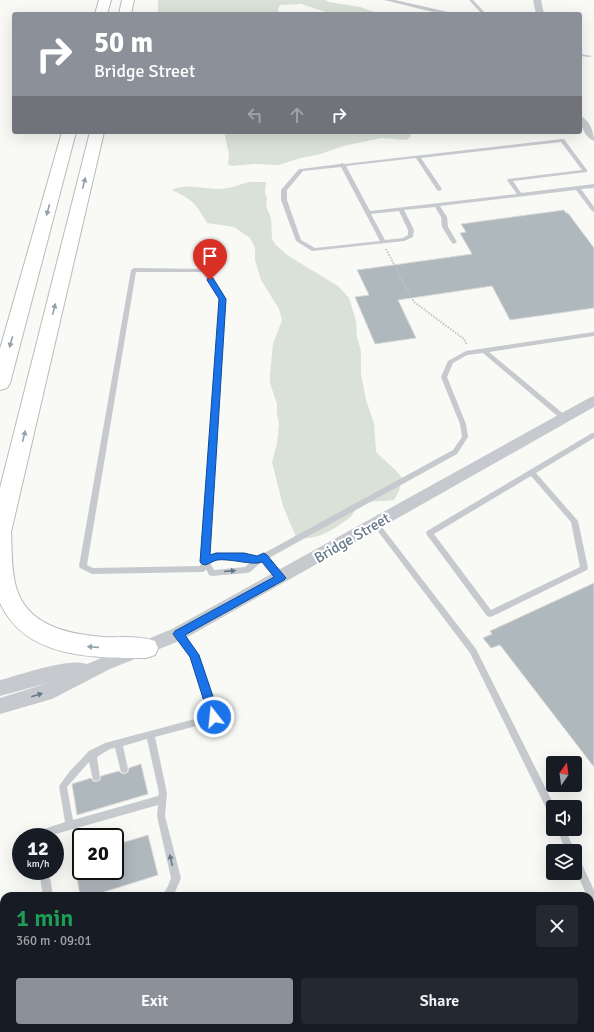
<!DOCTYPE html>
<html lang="en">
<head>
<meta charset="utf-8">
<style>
	:root { --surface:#171b24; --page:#242831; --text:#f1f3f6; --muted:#9ea1a6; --accent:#8c9099 }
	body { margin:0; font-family:Signika,sans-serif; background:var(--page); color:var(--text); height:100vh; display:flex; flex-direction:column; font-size:15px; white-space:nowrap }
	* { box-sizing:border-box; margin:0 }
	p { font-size:13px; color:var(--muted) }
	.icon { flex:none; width:22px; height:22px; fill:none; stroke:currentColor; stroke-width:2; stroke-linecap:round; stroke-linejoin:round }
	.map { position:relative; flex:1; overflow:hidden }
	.details { position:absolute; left:0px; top:892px; width:594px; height:140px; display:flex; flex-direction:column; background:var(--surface); border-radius:12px 12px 0 0; box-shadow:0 4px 16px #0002 }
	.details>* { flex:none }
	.hud { position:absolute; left:12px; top:12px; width:570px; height:122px; border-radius:4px; box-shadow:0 4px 16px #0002; background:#8c9099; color:#fff; overflow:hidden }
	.needle { width:26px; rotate:14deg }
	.buttons { position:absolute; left:546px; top:756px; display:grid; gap:8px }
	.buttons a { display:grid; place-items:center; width:36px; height:36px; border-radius:4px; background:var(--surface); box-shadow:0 4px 16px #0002; font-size:20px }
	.speed { position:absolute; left:12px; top:828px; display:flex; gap:8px; font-size:20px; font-weight:700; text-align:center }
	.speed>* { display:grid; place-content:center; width:52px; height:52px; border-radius:50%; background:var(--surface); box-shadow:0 4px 16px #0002; line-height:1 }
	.speed small { font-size:10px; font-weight:400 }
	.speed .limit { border:2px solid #111; border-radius:6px; background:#fff; color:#111 }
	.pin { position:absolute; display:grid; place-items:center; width:34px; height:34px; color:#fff; margin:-41px -17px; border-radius:50% 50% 50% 0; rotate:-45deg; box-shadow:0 0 4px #0007 }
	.pin .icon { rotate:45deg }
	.me { position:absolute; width:44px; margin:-22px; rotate:344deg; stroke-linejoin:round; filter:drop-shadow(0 0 3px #0008) }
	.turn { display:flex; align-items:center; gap:14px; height:84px; padding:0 16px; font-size:18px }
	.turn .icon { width:52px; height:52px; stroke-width:2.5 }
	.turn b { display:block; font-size:28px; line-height:34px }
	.lanes { display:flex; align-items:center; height:38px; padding:0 16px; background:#0003; justify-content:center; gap:20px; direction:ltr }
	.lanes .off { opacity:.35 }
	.round { display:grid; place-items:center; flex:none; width:42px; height:42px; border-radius:4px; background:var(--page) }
	.head { display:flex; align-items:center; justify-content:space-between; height:68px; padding:0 16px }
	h1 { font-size:24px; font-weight:600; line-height:30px; color:#1e9e55 }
	.button { display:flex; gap:8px; margin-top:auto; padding:8px 16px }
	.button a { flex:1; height:46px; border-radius:4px; background:var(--accent); color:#fff; font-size:16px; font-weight:600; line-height:46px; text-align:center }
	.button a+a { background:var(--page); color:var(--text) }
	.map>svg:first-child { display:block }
</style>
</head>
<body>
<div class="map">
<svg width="594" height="1032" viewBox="0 0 594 1032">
	<rect width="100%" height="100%" fill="#f9f9f6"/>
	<!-- green -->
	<g fill="#dae1d7">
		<path d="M158 0H325L329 2 360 7 380 14H332L301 4 280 5 278 9 279 14H158Z"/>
		<path d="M224 132C235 132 252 135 261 132H410L411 136 407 140 381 138 343 146 321 154 301 158 279 165 254 164 232 166 228 164 229 154Z"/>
		<path d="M249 182H266L265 192 267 199 266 206 271 218 272 239 275 244 287 255 338 286 349 298 356 321 357 337 361 351V374L366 400 374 423 376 452C385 461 395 468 402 478L399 491 394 500C384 502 372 500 363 504 357 506 355 511 352 515 350 518 345 521 342 523 329 533 313 541 296 537L283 506 272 462 277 443 279 424 277 415V404L270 383V374L273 344 282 320 279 309 261 280 255 260V248L250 238 234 227 207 223C196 203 192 200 172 190 186 183 203 189 218 189 228 189 239 185 249 182Z"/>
	</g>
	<!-- building -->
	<g fill="#afb8bd" stroke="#dadbd8">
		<path d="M564 210 566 213H568L594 248V308L510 320 492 286 398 300 416 338 375 344 355 297 369 295 357 270 472 254 460 233 466 232 461 224Z"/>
		<path d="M594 583V767L500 645 491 648 483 638 492 634 490 631Z"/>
		<path d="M141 764 148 794 77 815 72 784 91 778 93 781 96 782 100 780 101 776 119 771 121 773 124 774 128 772 129 768Z"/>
		<path d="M148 835 158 875 91 896H80L76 871H115V845Z"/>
	</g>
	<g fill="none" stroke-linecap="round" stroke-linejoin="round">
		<!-- trunk casing -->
		<g stroke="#b8bcbf" stroke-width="2">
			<g id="trunk">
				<path d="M99 0H111L107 14H95Z"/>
				<path d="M122 0H134L131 14H119Z"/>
				<path d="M62 132H76L10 383 7 388 0 390V349Z"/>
				<path d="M90 132H104L11 532C12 550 11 569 16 587 27 626 68 634 103 637 120 638 138 635 155 641L158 648 155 655 146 658C93 658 26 659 0 603V488Z"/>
			</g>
		</g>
		<!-- path -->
		<path stroke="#bfc2c4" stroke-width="2" stroke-dasharray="1.5 1.5" stroke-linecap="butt" d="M386 249 414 302 464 339 467 345"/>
		<!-- service -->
		<g fill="#c6cace" fill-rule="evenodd">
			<path d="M384 0H395L457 14 437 13Z"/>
			<path d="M469 0H473L486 14H482Z"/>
			<path d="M580 54 592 56 590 57 580 56Z"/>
			<path d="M562 139H564L587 170V172L513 181 521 193 594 184V188L581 189 594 207V212L592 211 576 190 440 206 447 217 448 227 457 242 454 244 452 243 442 227 441 217 435 207 404 210 414 230 413 237 404 241 312 251 296 241 281 200V190L299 169H301L340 164 342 163 344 164ZM561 142 582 170 508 179 507 180 517 194 370 211 346 166 416 158 437 190 439 191 442 189 421 158ZM341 167 380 241 315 248 301 240 287 200V190L303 171ZM399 211 408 230V235L403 238 385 240 371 214Z"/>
			<path d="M134 268 206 269 226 299 209 544V557C223 551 242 554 257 557L453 450 462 437 460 424 441 377 448 361 466 351 594 332V336L489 352 566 416 567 418 566 420H562L483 353 467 355 453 363 447 377 466 424 468 437 457 454 269 558 284 576 285 578 284 580H278L263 561 250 572 247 573 212 576 209 575 206 569 205 571 202 572 92 574 80 568 79 566 131 270ZM136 272H202L220 299 201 544V562L200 566 93 568 87 565ZM217 560H244L252 561 245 567 214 570 210 563Z"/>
			<path d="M592 433H594V438L536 473 578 521 588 568 587 570 493 616 490 617 487 616 427 535 426 533 427 531ZM531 476 571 522 580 567 491 610 434 534Z"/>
			<path d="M376 521 378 522 476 649 555 807H553V817L550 816 470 653 374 526 372 524 374 522Z"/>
			<path d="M178 631 181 632 198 655 219 717 218 720 215 721 155 737 167 793 165 816 181 878 175 892 173 896H162L168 886 171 878 157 816 158 805 45 837H34V835L35 832 65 822 59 786 70 771 89 751 105 743 210 715 191 656 174 634 175 632ZM147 739 159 793 158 796 73 820 67 787 81 771 89 762 93 780 96 781 99 780 100 777 97 757 110 749 115 748 121 772 124 773 127 772 128 769 123 746Z"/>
			<path d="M557 829H565L575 851V852V851H566Z"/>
			<path d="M575 855 578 856 594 890V905L591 903 590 896H587L575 869Z"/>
			<path d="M39 871H49L53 896H43Z"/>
		</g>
		<!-- minor -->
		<g fill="#c6cace" fill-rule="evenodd">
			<path d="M533 0H541L544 14H536Z"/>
			<path d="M580 116C589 119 594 132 594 141 585 138 580 125 580 116Z"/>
			<path d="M195 1028H213L214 1032H196Z"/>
		</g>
		<!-- tertiary -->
		<path fill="#c6cace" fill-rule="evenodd" d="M594 396V407L184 639 110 669 52 699 0 714V698L48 683 0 696V680C19 675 70 657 87 664L172 629 589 398Z"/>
		<!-- trunk -->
		<use href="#trunk" fill="#fff" fill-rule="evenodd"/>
	</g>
	<!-- one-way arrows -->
	<defs><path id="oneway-solid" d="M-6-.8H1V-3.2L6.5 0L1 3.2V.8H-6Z"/></defs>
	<g fill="#93a1ac">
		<use href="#oneway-solid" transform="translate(84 183) rotate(-76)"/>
		<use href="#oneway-solid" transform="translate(48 210) rotate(105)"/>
		<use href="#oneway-solid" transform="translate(54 309) rotate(-76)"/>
		<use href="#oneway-solid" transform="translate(11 342) rotate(105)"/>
		<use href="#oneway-solid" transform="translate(24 436) rotate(-76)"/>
		<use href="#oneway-solid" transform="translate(93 647) rotate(-176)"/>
	</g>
	<g fill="#657989">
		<use href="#oneway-solid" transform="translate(230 571) rotate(-5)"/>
		<use href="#oneway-solid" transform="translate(37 695) rotate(-17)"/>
		<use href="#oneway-solid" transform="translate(171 860) rotate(-103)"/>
	</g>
	<!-- route -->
	<path fill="#1a73e8" stroke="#114b97" d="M208 278H213L226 299 210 555 216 553H244L257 556 264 553 267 555 286 578 284 580 185 635 199 655 220 717 218 721 214 722 211 721 209 717 190 657 173 634 175 631 274 577 262 562C254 566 229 558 217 560 213 561 209 564 205 565L202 564 200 562 219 299 207 280Z"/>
	<g text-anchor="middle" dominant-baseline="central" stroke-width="4" stroke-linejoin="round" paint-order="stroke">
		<!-- street labels -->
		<g font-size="15" fill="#657989" stroke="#fff">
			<text transform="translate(352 538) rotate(-30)">Bridge Street</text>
		</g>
	</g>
</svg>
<div class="buttons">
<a><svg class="needle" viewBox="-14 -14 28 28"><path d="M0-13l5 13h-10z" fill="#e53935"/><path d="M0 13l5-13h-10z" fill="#9ea1a6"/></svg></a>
<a><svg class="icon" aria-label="sound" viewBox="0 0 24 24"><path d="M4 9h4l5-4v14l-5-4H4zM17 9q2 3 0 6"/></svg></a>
<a><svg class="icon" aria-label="layers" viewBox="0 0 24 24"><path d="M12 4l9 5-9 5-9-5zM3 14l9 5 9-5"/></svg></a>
</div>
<div class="speed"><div>12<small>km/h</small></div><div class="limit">20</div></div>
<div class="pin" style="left:210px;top:280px;background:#d93025"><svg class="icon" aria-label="arrive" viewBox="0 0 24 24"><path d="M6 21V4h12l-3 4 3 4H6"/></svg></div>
<svg class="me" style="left:214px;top:717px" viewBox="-20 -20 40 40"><circle r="17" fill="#1a73e8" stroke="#fff" stroke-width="3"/><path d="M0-11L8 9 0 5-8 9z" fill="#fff"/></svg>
<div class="hud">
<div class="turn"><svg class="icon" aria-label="right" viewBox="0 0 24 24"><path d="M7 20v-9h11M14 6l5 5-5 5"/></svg><div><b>50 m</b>Bridge Street</div></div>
<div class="lanes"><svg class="icon off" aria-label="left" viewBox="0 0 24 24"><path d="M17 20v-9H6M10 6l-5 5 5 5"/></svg><svg class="icon off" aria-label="ahead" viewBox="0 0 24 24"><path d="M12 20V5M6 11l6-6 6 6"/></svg><svg class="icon" aria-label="right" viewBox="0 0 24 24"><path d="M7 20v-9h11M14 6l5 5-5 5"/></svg></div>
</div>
<section class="details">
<div class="head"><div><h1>1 min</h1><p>360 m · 09:01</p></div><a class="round"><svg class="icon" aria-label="close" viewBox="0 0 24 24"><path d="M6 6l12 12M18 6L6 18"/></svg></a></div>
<div class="button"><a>Exit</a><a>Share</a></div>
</section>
</div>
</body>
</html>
